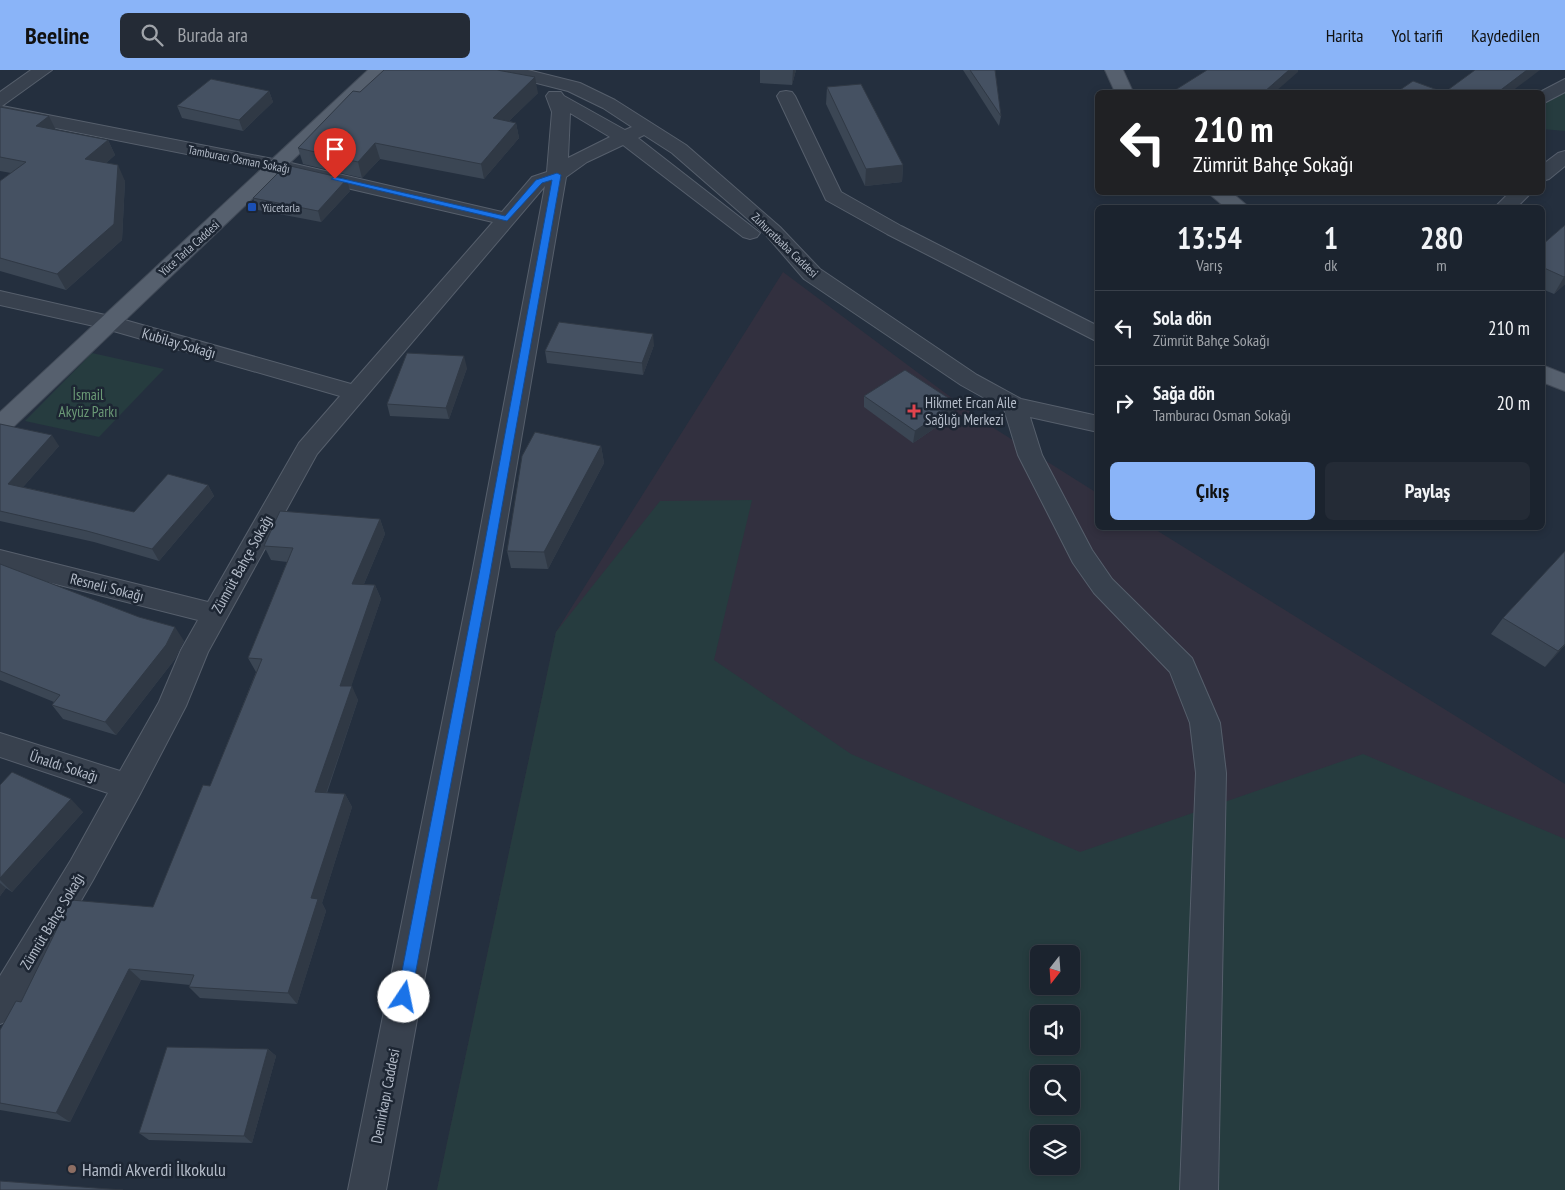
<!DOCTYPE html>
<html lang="tr">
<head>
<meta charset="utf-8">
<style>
	:root { --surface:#1b232e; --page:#242b36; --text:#f1f3f6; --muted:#a0a4aa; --line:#39404a; --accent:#8ab4f8 }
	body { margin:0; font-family:"PT Sans Narrow",sans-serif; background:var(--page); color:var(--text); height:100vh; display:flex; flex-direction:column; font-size:19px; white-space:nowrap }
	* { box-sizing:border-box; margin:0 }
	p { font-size:16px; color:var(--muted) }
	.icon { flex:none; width:28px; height:28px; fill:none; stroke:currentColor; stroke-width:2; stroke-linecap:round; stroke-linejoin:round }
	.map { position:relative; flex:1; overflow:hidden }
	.details { position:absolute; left:1095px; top:135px; width:450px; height:325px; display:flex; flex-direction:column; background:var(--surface); border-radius:8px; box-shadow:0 2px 8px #0003,0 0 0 1px var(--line) }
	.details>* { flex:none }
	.guide { position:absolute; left:1095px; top:20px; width:450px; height:105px; border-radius:8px; box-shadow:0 2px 8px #0003,0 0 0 1px var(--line); background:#202124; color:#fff; overflow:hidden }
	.needle { width:32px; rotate:197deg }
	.controls { position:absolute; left:1030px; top:875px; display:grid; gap:10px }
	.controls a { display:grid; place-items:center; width:50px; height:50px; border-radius:8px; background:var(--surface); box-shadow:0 2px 8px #0003,0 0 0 1px var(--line); font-size:25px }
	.pin { position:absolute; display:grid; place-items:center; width:42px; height:42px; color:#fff; margin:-51px -21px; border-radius:50% 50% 50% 0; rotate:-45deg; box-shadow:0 0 5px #0007 }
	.pin .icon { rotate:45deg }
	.me { position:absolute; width:55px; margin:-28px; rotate:11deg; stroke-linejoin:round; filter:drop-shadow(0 0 4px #0008) }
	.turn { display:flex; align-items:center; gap:18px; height:105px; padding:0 15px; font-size:22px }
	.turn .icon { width:65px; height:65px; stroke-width:2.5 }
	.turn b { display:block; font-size:35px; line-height:42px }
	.eta { display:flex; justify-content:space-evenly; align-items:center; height:85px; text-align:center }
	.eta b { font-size:30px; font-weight:700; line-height:35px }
	.action { display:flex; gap:10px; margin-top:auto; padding:10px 15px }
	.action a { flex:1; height:58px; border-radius:8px; background:var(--accent); color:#111; font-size:20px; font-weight:700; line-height:58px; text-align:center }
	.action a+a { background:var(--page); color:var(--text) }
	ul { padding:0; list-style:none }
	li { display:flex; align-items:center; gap:15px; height:75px; padding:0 15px; border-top:1px solid var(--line) }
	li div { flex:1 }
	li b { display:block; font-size:19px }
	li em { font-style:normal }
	header { display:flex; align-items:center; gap:30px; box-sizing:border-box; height:70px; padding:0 25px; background:var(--accent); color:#111 }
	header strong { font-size:24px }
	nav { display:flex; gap:28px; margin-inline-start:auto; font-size:18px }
	.search { width:350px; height:45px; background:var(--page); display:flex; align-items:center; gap:12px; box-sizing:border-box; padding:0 18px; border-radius:8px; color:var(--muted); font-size:19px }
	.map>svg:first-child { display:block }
</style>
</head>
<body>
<header>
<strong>Beeline</strong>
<div class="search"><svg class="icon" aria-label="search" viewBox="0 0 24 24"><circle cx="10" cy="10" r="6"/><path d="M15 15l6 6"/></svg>Burada ara</div>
<nav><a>Harita</a><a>Yol tarifi</a><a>Kaydedilen</a></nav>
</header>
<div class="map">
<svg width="1565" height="1120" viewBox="0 0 1565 1120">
	<rect width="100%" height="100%" fill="#242f3e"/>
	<!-- medical -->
	<path fill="#32303f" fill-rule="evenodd" d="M783 202 984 352 1097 423 1098 458H1153L1565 714V1120H437L556 562ZM1039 884H1071V916H1039ZM1039 944H1071V976H1039ZM1039 1004H1071V1036H1039ZM1039 1064H1071V1096H1039Z"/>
	<!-- green -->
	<g fill="#263c3f" fill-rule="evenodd">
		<path d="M1565 19V61L1543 59 1542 35Z"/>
		<path d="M92 283 164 299 99 367 25 351Z"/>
		<path d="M752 430 714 590 851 684 1080 782 1363 684 1565 769V1120H437L556 562 660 431ZM1039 884H1071V916H1039ZM1039 944H1071V976H1039ZM1039 1004H1071V1036H1039ZM1039 1064H1071V1096H1039Z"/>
	</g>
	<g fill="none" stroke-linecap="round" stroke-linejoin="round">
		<!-- minor casing -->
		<g stroke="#565f6c" stroke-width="2">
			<g id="minor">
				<path d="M31 0H52L2 36 278 90 502 142 532 107 547 102 552 42 546 26 549 22H561L564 26 625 60 632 57 603 38 568 21 501 4 498 0H528L580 13 615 30 686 75 780 157 820 199 977 305 1021 329 1098 346V362L1030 347 1042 385 1092 480 1112 509 1192 588 1220 653 1226 703 1218 1120H1180L1196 703 1190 653 1170 602 1094 523 1073 493 1018 385 1004 339 961 315 804 209 766 165 672 83 644 65 638 68 760 163 757 167 750 169 743 167 623 75 587 92 566 107 498 504 386 1120H348L472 504 545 116 317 384 208 582 186 636 139 726 93 810 12 949 0 954V906L71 790 108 723 0 687V663L120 701 159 632 181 580 198 550 0 500V480L208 532 299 373 340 326 103 258 0 235V221L114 247 351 314 493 152 278 102 0 47V22ZM570 43 610 67 568 88Z"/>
				<path d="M1565 9V22L1542 34V22H1540Z"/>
				<path d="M786 21 792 22 795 26 841 122 901 156 1098 256V272L887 164 826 130 777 26 780 22Z"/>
				<path d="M1565 81V96L1549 109 1542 111V95L1558 83Z"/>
				<path d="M1510 122H1532L1516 138H1494Z"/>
			</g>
		</g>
		<!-- major casing -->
		<g stroke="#414a57" stroke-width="2">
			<g id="major">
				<path d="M368 0H387L8 362 0 364V342Z"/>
				<path d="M1105 0H1123L1133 22H1115Z"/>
				<path d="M1207 122H1231L1250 138H1226Z"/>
				<path d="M1542 295 1565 304V321L1542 312Z"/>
			</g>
		</g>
		<!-- minor -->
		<use href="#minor" fill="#38414e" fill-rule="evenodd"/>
		<!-- major -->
		<use href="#major" fill="#56606e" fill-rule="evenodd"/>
	</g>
	<!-- wall -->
	<g fill="#3b4654">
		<path d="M760 0H796L792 15 760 13Z"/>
		<path d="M963 0H995L1001 46 999 56Z"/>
		<path d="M827 17 903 95 902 112 865 116 826 34Z"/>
		<path d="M269 21 273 32 243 61 182 48 177 36Z"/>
		<path d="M360 22 538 23 509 51 516 53 519 68 484 109 380 89 362 108 303 94 298 78Z"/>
		<path d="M0 37 49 46 56 60 108 70 115 85 106 93 125 111 122 170 66 220 0 201V111L11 103 0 101Z"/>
		<path d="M350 121 321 152 258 140 253 128Z"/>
		<path d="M1565 155V214L1554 224 1542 219V175Z"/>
		<path d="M654 275 643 305 547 293 545 281Z"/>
		<path d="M467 298 449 349 390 346 387 334Z"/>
		<path d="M864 326 954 345 913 373 864 337Z"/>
		<path d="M0 354 59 376 23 417 134 442 208 415 214 426 159 491 94 472 0 451Z"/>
		<path d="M601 376 604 393 548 499 511 498 507 481Z"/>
		<path d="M380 449 385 464 364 514 375 515 381 529 351 616 358 630 327 723 345 724 352 737 322 833 326 841 297 934 200 928 189 917 190 915 141 910 70 1052 0 1040V960L21 932 153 837 210 716 256 602 248 588 287 492 271 490 264 476Z"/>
		<path d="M1565 481V575L1545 597 1491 564 1503 548Z"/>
		<path d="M0 494 184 571 175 589 116 665 63 649 52 635 54 632 0 610Z"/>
		<path d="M0 715 83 742 12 822 6 818 0 826Z"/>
		<path d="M268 979 276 986 252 1073 149 1070 139 1063Z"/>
	</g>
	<!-- shaded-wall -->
	<g fill="#303945">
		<path d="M793 0H796L792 15Z"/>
		<path d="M1289 0H1298V2L1275 22H1264Z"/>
		<path d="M1527 0H1540L1511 22H1498Z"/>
		<path d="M535 7 538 23 496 64 493 48Z"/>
		<path d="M269 21 273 32 243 61 239 50Z"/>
		<path d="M49 46 57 62 36 56Z"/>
		<path d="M516 53 519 68 484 109 481 94Z"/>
		<path d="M108 70 115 85 93 105 85 89Z"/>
		<path d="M375 73 380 89 362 108 358 92Z"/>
		<path d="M118 95 125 111 122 170 66 220 57 204Z"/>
		<path d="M903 95 902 112 865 116 866 99Z"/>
		<path d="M347 109 350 121 321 152 318 141Z"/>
		<path d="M1565 206V214L1554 224 1564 207Z"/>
		<path d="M653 264 654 275 643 305 642 293Z"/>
		<path d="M464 286 467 298 449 349 446 338Z"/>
		<path d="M956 333 954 345 913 373 915 361Z"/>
		<path d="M52 365 59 376 16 425 8 414Z"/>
		<path d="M601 376 604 393 548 499 544 482Z"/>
		<path d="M208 415 214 426 159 491 152 479Z"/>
		<path d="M380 449 385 464 358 528 352 514Z"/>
		<path d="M375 515 381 529 347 629 340 616Z"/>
		<path d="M175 557 184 571 175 589 116 665 105 652Z"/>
		<path d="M1565 574V575L1545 597 1558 581Z"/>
		<path d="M352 616 358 630 322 735 315 722Z"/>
		<path d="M345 724 352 737 322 833 326 841 297 934 288 923 311 828Z"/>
		<path d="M71 729 83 742 12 822 0 810V808Z"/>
		<path d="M0 813 6 818 0 826Z"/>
		<path d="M129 899 141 910 70 1052 56 1043Z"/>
		<path d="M268 979 276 986 252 1073 244 1066Z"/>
	</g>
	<!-- building -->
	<g fill="#455162" stroke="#303945">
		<path d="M384 0H497L535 7 493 48 516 53 481 94 375 73 358 92 298 78 353 21 360 22Z"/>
		<path d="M970 0H995L1001 46Z"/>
		<path d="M1207 0H1289L1264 22H1172Z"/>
		<path d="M1475 0H1527L1498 22H1445Z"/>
		<path d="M211 9 269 21 239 50 177 36Z"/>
		<path d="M1413 11 1443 22H1397Z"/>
		<path d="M861 14 903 95 866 99 827 17Z"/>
		<path d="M0 37 49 46 36 56 108 70 85 89 118 95 114 154 57 204 0 188V111L26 92 0 87Z"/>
		<path d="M286 95 347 109 318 141 253 128Z"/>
		<path d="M1565 155V206L1564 207 1542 197V175Z"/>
		<path d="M559 252 653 264 642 293 545 281Z"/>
		<path d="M407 283 464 286 446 338 387 334Z"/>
		<path d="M905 300 956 333 915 361 864 326Z"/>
		<path d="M0 354 52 365 8 414 134 442 168 404 208 415 152 479 87 461 0 441Z"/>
		<path d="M535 362 601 376 544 482 507 481 522 386Z"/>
		<path d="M280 441 380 449 352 514 375 515 340 616H352L315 722 345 724 311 828 318 829 288 923 189 917 194 905 129 899 56 1043 0 1033V960L16 931 21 932 71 830 153 837 203 715 210 716 262 589 248 588 293 478 264 476Z"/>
		<path d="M1565 481V574L1558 581 1503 548Z"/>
		<path d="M0 494 139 547 175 557 166 575 105 652 52 635 60 625 0 601Z"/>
		<path d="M12 702 71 729 0 808V715Z"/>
		<path d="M167 977 268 979 244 1066 139 1063Z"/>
		<path d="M0 1111 123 1120H0Z"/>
	</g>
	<!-- route -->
	<path fill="#1a73e8" stroke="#114b97" d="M557 103 561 105 490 504 411 927 409 932 404 934 399 932 397 927 479 504 552 110 542 113 507 151 331 109 335 107 505 146 536 110Z"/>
	<!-- markers -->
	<rect fill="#1a4fb4" stroke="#1d2633" stroke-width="2" x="247" y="132" width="10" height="10" rx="2.5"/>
	<path fill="#e0444e" stroke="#1d2633" stroke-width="2" d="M911.5 333.5h5v5h5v5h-5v5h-5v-5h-5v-5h5z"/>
	<circle fill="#8d6e63" stroke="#1d2633" stroke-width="2" cx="72" cy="1099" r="5"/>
	<g text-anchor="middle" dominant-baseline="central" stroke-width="5" stroke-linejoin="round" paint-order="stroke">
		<!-- far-street labels -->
		<g font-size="12" fill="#b4bcc9" stroke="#1d2633">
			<text transform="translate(239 89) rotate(11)">Tamburacı Osman Sokağı</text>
			<text transform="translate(785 175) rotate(44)">Zuhuratbaba Caddesi</text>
			<text transform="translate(189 178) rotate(-42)">Yüce Tarla Caddesi</text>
		</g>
		<!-- far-poi labels -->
		<g font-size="12" fill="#b4bcc9" stroke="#1d2633" text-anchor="start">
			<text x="262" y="137">Yücetarla</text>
		</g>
		<!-- street labels -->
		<g font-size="15" fill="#b4bcc9" stroke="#1d2633">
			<text transform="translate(179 273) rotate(16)">Kubilay Sokağı</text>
			<text transform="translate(242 494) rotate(-61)">Zümrüt Bahçe Sokağı</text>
			<text transform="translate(107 517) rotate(14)">Resneli Sokağı</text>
			<text transform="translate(64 696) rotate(18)">Ünaldı Sokağı</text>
			<text transform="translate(52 851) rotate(-59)">Zümrüt Bahçe Sokağı</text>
			<text transform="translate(385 1026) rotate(-79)">Demirkapı Caddesi</text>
		</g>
		<!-- park labels -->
		<g font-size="15" fill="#6b9a76" stroke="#1d2633">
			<text x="88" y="324">İsmail<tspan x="88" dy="17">Akyüz Parkı</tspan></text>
		</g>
		<!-- poi labels -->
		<g font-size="15" fill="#b4bcc9" stroke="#1d2633" text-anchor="start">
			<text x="925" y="332">Hikmet Ercan Aile<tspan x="925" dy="17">Sağlığı Merkezi</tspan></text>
		</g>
		<!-- near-poi labels -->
		<g font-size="18" fill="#b4bcc9" stroke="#1d2633" text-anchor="start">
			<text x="82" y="1099">Hamdi Akverdi İlkokulu</text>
		</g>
	</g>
</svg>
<div class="controls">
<a><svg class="needle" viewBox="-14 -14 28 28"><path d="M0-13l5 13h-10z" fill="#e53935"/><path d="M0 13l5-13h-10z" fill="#a0a4aa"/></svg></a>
<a><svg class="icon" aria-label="sound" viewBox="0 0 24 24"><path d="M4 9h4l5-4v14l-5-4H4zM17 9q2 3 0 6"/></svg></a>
<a><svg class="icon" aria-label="search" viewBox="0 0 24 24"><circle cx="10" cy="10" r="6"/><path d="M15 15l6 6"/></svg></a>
<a><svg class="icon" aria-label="layers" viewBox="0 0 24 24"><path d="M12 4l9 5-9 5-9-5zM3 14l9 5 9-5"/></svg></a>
</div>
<div class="pin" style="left:335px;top:109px;background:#d93025"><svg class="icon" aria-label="arrive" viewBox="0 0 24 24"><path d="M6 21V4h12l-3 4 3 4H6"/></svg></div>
<svg class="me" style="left:404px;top:927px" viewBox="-20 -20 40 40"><circle r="19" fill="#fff"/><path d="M0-13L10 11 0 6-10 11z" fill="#1a73e8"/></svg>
<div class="guide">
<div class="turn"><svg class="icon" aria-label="left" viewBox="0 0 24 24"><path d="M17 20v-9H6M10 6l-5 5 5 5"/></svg><div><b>210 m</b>Zümrüt Bahçe Sokağı</div></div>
</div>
<section class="details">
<div class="eta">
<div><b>13:54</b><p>Varış</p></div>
<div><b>1</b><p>dk</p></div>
<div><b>280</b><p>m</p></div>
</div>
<ul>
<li><svg class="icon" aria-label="left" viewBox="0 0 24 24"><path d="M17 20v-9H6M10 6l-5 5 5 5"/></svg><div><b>Sola dön</b><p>Zümrüt Bahçe Sokağı</p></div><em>210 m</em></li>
<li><svg class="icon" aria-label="right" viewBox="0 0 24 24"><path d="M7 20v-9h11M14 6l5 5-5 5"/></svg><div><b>Sağa dön</b><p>Tamburacı Osman Sokağı</p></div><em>20 m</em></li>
</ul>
<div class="action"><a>Çıkış</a><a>Paylaş</a></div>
</section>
</div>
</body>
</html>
